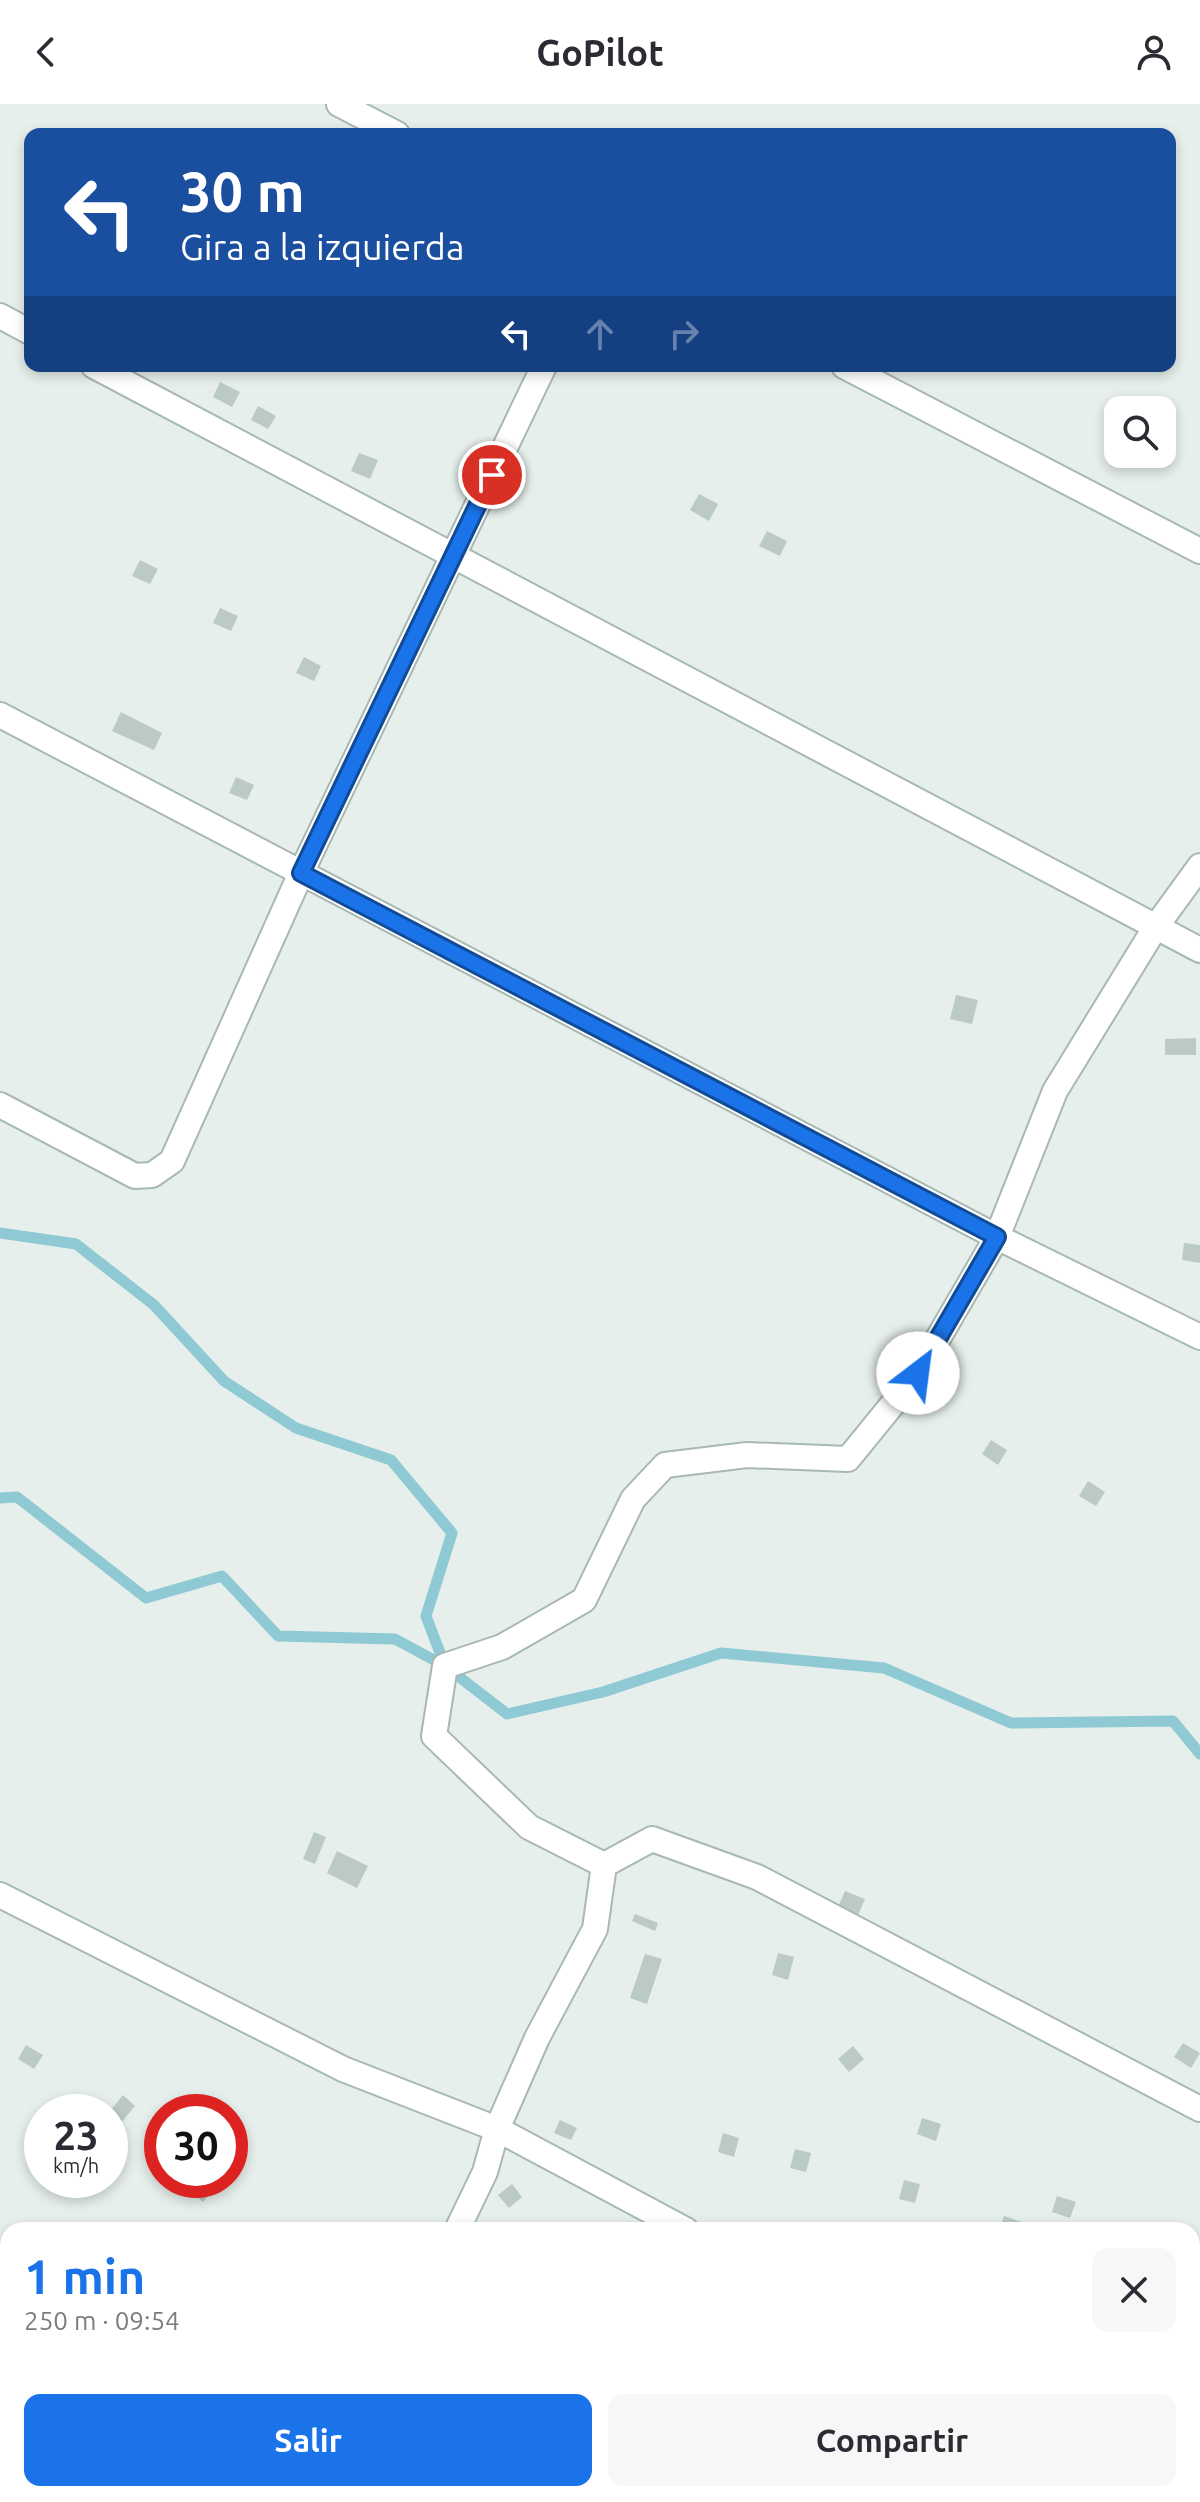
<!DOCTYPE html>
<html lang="es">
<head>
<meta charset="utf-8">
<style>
	:root { --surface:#fff; --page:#f7f7f7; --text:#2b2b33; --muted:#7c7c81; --accent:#1a73e8 }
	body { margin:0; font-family:Ubuntu,sans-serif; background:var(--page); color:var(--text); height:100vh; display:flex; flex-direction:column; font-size:30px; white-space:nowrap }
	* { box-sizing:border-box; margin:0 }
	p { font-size:26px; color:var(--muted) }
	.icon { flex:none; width:44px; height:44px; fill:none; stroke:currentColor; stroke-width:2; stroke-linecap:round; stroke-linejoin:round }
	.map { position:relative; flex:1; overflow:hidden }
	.sheet { position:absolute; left:0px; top:2118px; width:1200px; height:280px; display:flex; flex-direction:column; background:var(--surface); border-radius:24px 24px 0 0; box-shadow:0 4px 12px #0003 }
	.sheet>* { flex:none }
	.top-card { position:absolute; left:24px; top:24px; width:1152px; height:244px; border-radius:16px; box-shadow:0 4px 12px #0003; background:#1a4fa0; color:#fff; overflow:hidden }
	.tools { position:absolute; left:1104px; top:292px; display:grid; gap:16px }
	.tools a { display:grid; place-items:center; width:72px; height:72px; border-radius:16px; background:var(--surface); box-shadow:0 4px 12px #0003; font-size:40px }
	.speed { position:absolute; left:24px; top:1990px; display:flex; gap:16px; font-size:40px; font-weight:700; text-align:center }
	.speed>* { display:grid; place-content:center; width:104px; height:104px; border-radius:50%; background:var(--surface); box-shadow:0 4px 12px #0003; line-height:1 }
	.speed small { font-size:20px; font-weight:400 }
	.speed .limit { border:12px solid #d22; background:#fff; color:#111 }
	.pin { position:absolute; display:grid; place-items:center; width:68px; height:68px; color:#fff; margin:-34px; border:4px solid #fff; border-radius:50%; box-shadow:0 2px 8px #0007 }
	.me { position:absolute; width:88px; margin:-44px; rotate:30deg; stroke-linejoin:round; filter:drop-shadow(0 0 6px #0008) }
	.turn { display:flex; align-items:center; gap:28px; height:168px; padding:0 24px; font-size:36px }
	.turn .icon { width:104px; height:104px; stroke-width:2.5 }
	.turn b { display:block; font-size:56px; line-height:68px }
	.lanes { display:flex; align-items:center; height:76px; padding:0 24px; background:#0003; justify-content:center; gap:40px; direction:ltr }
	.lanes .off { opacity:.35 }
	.round { display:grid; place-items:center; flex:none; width:84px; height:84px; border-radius:16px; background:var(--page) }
	.headline { display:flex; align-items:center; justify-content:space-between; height:136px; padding:0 24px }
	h1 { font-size:48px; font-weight:600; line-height:60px; color:var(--accent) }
	.button { display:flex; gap:16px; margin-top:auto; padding:16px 24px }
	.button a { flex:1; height:92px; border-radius:16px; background:var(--accent); color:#fff; font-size:32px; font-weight:600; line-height:92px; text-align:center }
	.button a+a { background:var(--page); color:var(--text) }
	header { display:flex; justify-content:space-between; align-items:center; height:104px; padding:0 24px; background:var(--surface); font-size:36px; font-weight:600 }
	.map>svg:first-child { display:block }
</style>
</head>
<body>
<header><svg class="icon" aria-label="back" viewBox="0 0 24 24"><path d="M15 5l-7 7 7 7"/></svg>GoPilot<svg class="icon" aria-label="person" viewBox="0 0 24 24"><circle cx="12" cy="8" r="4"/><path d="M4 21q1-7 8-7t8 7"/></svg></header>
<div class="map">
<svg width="1200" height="2398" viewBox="0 0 1200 2398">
	<rect width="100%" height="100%" fill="#e6efeb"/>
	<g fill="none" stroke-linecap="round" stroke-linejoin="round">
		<!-- stream -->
		<g stroke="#8ec9d4" stroke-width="11">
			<path d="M0 1129 76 1140 154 1201 224 1277 296 1324 391 1356 452 1429 426 1512 445 1562"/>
			<path d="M0 1394 17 1393 146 1494 222 1472 278 1532 395 1535 445 1562 507 1610 603 1588 721 1549 884 1564 1011 1619 1173 1617 1200 1650"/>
		</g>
	</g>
	<!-- building -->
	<g fill="#bbcac4">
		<path d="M220 278 240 288 232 303 213 293Z"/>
		<path d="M258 302 276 312 268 325 251 316Z"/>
		<path d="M359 349 378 356 370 375 351 367Z"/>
		<path d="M699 390 718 400 709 417 690 406Z"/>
		<path d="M767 427 787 437 780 452 759 442Z"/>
		<path d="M140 456 158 465 150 480 132 472Z"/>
		<path d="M220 504 238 512 231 527 213 519Z"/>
		<path d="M304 553 321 562 314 577 296 569Z"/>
		<path d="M121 608 162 629 154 646 112 627Z"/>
		<path d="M236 673 254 681 247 696 229 689Z"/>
		<path d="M956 891 978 896 972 920 950 915Z"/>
		<path d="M1196 934V951H1165V935Z"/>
		<path d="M1184 1139 1200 1141V1159L1182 1156Z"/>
		<path d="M991 1336 1007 1346 998 1361 982 1350Z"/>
		<path d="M1088 1377 1105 1388 1096 1402 1079 1392Z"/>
		<path d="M314 1728 326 1733 315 1760 303 1755Z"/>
		<path d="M337 1747 368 1762 357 1784 327 1769Z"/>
		<path d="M845 1787 865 1795 855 1818 835 1810Z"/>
		<path d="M635 1810 658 1819 655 1827 632 1817Z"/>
		<path d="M778 1849 794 1853 788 1876 772 1871Z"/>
		<path d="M645 1850 662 1855 647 1900 630 1894Z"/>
		<path d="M1183 1939 1200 1949 1191 1964 1174 1953Z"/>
		<path d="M26 1941 43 1951 34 1965 18 1955Z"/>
		<path d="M853 1942 864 1955 849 1968 838 1955Z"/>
		<path d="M123 1991 135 2002 110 2032V2007Z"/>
		<path d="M922 2014 941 2020 936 2037 917 2030Z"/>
		<path d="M560 2016 577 2024 571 2036 554 2029Z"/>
		<path d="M723 2029 739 2034 734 2053 718 2048Z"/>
		<path d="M795 2045 811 2049 806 2068 790 2064Z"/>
		<path d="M195 2076H203L214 2084 203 2098 188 2086Z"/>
		<path d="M904 2076 920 2080 915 2099 899 2095Z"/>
		<path d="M512 2080 522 2093 509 2104 498 2091Z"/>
		<path d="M1057 2092 1076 2098 1070 2114 1052 2108Z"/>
		<path d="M1004 2112 1022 2118 1019 2126H999Z"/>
		<path d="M988 2390H1009L1006 2398H986Z"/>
	</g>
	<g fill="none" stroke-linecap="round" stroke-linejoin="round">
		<!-- minor casing -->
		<g stroke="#a8b8b2" stroke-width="28">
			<g id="minor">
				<path d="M339 0 397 30"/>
				<path d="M0 212 30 228"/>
				<path d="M94 262 1200 846"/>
				<path d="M844 262 1200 447"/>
				<path d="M0 611 997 1133 1200 1233"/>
				<path d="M0 1001 135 1072 152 1071 172 1057 301 769 544 262"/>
				<path d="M604 1761 652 1735 757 1773 1200 2005"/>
				<path d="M0 1791 343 1965 497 2025 686 2126"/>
				<path d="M457 2126 485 2068 497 2025 537 1934 595 1825 604 1761 529 1723 434 1632 445 1562 502 1543 584 1496 633 1395 665 1361 747 1351 848 1355 918 1269 997 1133 1055 987 1155 824 1200 762"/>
				<path d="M0 2162 8 2166"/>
				<path d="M1192 2234 1200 2219"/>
				<path d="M450 2390 466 2398"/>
				<path d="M1192 2390 1200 2393"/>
				<path d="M311 2398 315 2390"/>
				<path d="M1107 2398 1110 2390"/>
			</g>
		</g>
		<!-- minor -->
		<use href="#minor" stroke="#fff" stroke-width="24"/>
	</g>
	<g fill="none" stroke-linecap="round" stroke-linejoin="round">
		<!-- route casing -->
		<g stroke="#114b97" stroke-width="20">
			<path id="route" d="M492 371 301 769 997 1133 918 1269"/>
		</g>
		<!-- route -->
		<use href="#route" stroke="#1a73e8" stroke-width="14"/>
	</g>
</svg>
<div class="tools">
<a><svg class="icon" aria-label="search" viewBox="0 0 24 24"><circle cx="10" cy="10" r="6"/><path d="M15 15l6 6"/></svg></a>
</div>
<div class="speed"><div>23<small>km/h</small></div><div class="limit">30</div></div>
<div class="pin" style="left:492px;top:371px;background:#d93025"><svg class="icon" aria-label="arrive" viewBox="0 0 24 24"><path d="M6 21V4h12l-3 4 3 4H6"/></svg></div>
<svg class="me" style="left:918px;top:1269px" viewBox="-20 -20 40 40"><circle r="19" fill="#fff"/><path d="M0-13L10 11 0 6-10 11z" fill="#1a73e8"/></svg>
<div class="top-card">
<div class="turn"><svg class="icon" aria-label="left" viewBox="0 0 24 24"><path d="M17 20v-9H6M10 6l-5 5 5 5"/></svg><div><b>30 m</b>Gira a la izquierda</div></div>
<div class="lanes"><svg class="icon" aria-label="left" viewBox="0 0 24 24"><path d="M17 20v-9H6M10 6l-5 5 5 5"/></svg><svg class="icon off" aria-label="ahead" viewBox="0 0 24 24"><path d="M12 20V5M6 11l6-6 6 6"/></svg><svg class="icon off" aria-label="right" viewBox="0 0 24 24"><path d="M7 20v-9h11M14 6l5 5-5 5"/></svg></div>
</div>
<section class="sheet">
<div class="headline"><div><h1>1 min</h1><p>250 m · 09:54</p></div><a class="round"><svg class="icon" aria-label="close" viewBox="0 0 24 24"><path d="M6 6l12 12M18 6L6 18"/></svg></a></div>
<div class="button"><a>Salir</a><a>Compartir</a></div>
</section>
</div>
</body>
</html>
